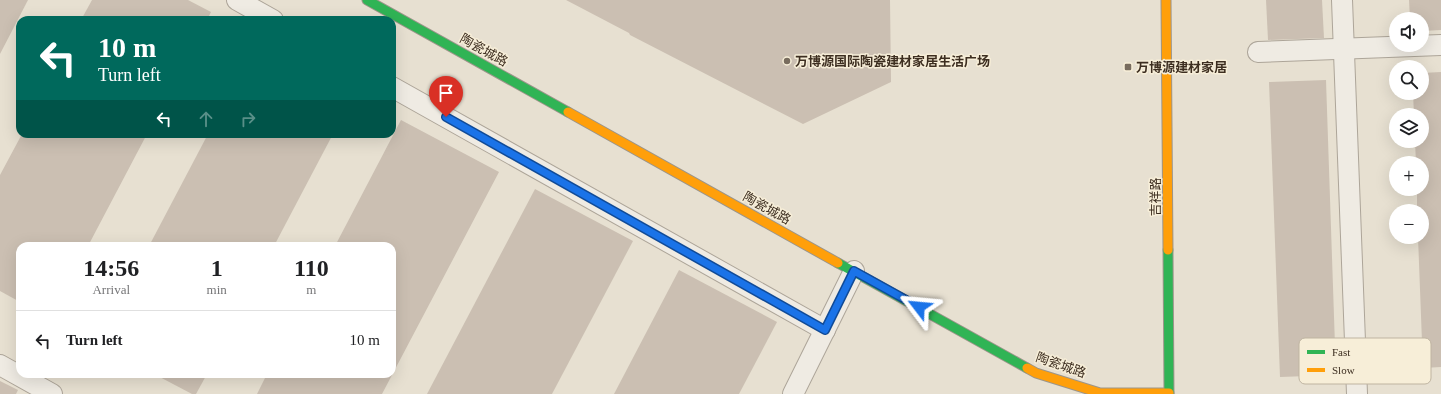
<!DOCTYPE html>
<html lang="en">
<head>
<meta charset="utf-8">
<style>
	:root { --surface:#fff; --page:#f2f2f2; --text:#202124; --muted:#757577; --line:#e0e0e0 }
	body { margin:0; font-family:"Times New Roman","Noto Sans SC",serif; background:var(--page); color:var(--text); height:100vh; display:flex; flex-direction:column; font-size:15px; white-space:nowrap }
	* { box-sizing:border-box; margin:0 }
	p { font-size:13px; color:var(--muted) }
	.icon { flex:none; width:22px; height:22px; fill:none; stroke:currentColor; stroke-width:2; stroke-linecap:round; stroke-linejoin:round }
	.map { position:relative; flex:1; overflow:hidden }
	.sheet { position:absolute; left:16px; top:242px; width:380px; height:136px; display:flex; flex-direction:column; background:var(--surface); border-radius:12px; box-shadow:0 4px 16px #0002 }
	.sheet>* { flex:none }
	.top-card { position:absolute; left:16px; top:16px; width:380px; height:122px; border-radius:12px; box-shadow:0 4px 16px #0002; background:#00695c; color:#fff; overflow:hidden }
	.fabs { position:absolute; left:1389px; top:12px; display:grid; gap:8px }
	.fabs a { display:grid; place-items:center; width:40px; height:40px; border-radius:50%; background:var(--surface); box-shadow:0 4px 16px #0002; font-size:20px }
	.pin { position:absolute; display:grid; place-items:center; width:34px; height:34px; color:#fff; margin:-41px -17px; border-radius:50% 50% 50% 0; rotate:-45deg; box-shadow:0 0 4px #0007 }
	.pin .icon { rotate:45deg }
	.me { position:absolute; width:44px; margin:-22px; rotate:299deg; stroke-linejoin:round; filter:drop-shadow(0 0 3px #0008) }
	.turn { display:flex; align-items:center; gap:14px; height:84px; padding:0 16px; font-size:18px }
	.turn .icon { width:52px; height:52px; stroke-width:2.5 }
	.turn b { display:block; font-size:28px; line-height:34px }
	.lanes { display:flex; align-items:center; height:38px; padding:0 16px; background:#0003; justify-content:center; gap:20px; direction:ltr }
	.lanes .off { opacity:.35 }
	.eta { display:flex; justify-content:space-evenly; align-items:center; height:68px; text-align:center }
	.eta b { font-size:24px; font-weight:600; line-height:28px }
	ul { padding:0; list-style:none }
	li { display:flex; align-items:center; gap:12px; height:60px; padding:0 16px; border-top:1px solid var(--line) }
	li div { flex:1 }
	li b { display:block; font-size:15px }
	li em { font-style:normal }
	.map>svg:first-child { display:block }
</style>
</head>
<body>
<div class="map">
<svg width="1441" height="394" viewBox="0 0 1441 394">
	<rect width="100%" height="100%" fill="#e7e0d1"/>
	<!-- building -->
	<g fill="#cbbfb2">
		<path d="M0 0H28L0 54Z"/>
		<path d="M92 0H188L211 12 207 20H81Z"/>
		<path d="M566 0H890L891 82 803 124 630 35 629 33Z"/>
		<path d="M1266 0H1322L1324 38 1268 40Z"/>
		<path d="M1409 0H1441V30L1422 31V19H1410Z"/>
		<path d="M1441 72V367L1423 368 1418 237H1422V211H1417V189H1422V163H1416L1415 141H1422V115H1414L1413 93H1422V73Z"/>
		<path d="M1326 80 1336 375 1280 377 1269 82Z"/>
		<path d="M401 120 499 172 382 394H257L267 374H392V246H335Z"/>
		<path d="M22 134H147L88 246H20V302L0 291V175Z"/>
		<path d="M208 134H333L274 246H149Z"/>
		<path d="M535 189 633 241 552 394H427Z"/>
		<path d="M679 270 777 322 739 394H614Z"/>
		<path d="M154 374H207L196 394H192Z"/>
		<path d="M0 381 18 390 16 394H0Z"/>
	</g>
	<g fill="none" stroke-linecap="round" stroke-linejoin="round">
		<!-- lane casing -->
		<g stroke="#ada599" stroke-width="22">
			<g id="lane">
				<path d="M237 0 273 20"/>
				<path d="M1342 0 1357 394"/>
				<path d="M1258 52 1441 45"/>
				<path d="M392 87 825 330"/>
				<path d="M0 365 52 394"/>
				<path d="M793 394 854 271"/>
			</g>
		</g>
		<!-- fast casing -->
		<g stroke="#9c958a" stroke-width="11">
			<g id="fast">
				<path d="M367 0 568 112"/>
				<path d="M1168 250 1169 394"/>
				<path d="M838 263 1027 368"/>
			</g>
		</g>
		<!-- slow casing -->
		<g stroke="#9c958a" stroke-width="11">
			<g id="slow">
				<path d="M1166 0 1168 250"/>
				<path d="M568 112 838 263"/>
				<path d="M1027 368 1036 373 1100 393H1169"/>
			</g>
		</g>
		<!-- lane -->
		<use href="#lane" stroke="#efebe3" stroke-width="20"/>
		<!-- fast -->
		<use href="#fast" stroke="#30b455" stroke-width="9"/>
		<!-- slow -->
		<use href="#slow" stroke="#ff9f0a" stroke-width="9"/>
	</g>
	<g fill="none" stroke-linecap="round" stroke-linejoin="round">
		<!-- route casing -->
		<g stroke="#114b97" stroke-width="10">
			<path id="route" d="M446 117 825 330 854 271 919 307"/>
		</g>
		<!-- route -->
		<use href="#route" stroke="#1a73e8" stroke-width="7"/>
	</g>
	<!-- markers -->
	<g fill="#786c5e" stroke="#f7eed8" stroke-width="1.5">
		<circle cx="787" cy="61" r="4"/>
		<rect x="1124" y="63" width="8" height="8" rx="2"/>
	</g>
	<g text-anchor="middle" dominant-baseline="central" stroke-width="3" stroke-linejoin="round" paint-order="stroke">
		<!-- street labels -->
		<g font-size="13" fill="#3d2e20" stroke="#f7eed8">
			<text transform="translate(484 50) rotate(29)">陶瓷城路</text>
			<text transform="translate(1155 197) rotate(-90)">吉祥路</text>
			<text transform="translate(767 208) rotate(29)">陶瓷城路</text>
			<text transform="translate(1061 365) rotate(19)">陶瓷城路</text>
		</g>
		<!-- poi labels -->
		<g font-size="13" font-weight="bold" fill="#3d2e20" stroke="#f7eed8" text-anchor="start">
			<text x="795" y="61">万博源国际陶瓷建材家居生活广场</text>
			<text x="1136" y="67">万博源建材家居</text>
		</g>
	</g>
	<!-- legend -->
	<rect x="1299" y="338" width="132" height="46" rx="6" fill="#f7eed8" stroke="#bfb4a1" stroke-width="1"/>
	<rect x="1307" y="350" width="18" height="4" fill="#30b455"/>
	<rect x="1307" y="368" width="18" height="4" fill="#ff9f0a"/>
	<g font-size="11" fill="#3d2e20">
		<text x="1332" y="356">Fast</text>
		<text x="1332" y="374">Slow</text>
	</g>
</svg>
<div class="fabs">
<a><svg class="icon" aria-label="sound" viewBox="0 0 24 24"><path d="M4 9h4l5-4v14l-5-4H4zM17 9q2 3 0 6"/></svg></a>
<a><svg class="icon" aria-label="search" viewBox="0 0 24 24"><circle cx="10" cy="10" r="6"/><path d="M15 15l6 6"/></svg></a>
<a><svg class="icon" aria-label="layers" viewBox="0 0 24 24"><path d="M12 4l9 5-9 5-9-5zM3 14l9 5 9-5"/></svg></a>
<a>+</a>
<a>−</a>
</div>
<div class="pin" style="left:446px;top:117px;background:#d93025"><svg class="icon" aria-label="arrive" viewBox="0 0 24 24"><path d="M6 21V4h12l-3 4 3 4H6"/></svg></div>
<svg class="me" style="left:919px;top:307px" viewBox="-20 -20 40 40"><path d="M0-17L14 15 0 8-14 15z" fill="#1a73e8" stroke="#fff" stroke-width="4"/></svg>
<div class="top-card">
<div class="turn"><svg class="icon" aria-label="left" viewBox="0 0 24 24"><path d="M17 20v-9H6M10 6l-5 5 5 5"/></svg><div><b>10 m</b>Turn left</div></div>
<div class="lanes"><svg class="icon" aria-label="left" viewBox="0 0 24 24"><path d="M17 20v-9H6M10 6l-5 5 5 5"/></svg><svg class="icon off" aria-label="ahead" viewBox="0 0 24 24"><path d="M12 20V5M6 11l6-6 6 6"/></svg><svg class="icon off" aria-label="right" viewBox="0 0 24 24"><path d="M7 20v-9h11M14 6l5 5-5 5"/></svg></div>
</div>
<section class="sheet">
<div class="eta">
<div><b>14:56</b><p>Arrival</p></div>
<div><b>1</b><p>min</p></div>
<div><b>110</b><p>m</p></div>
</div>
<ul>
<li><svg class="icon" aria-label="left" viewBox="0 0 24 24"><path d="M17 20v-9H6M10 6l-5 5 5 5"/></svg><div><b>Turn left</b></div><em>10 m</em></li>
</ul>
</section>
</div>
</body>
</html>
